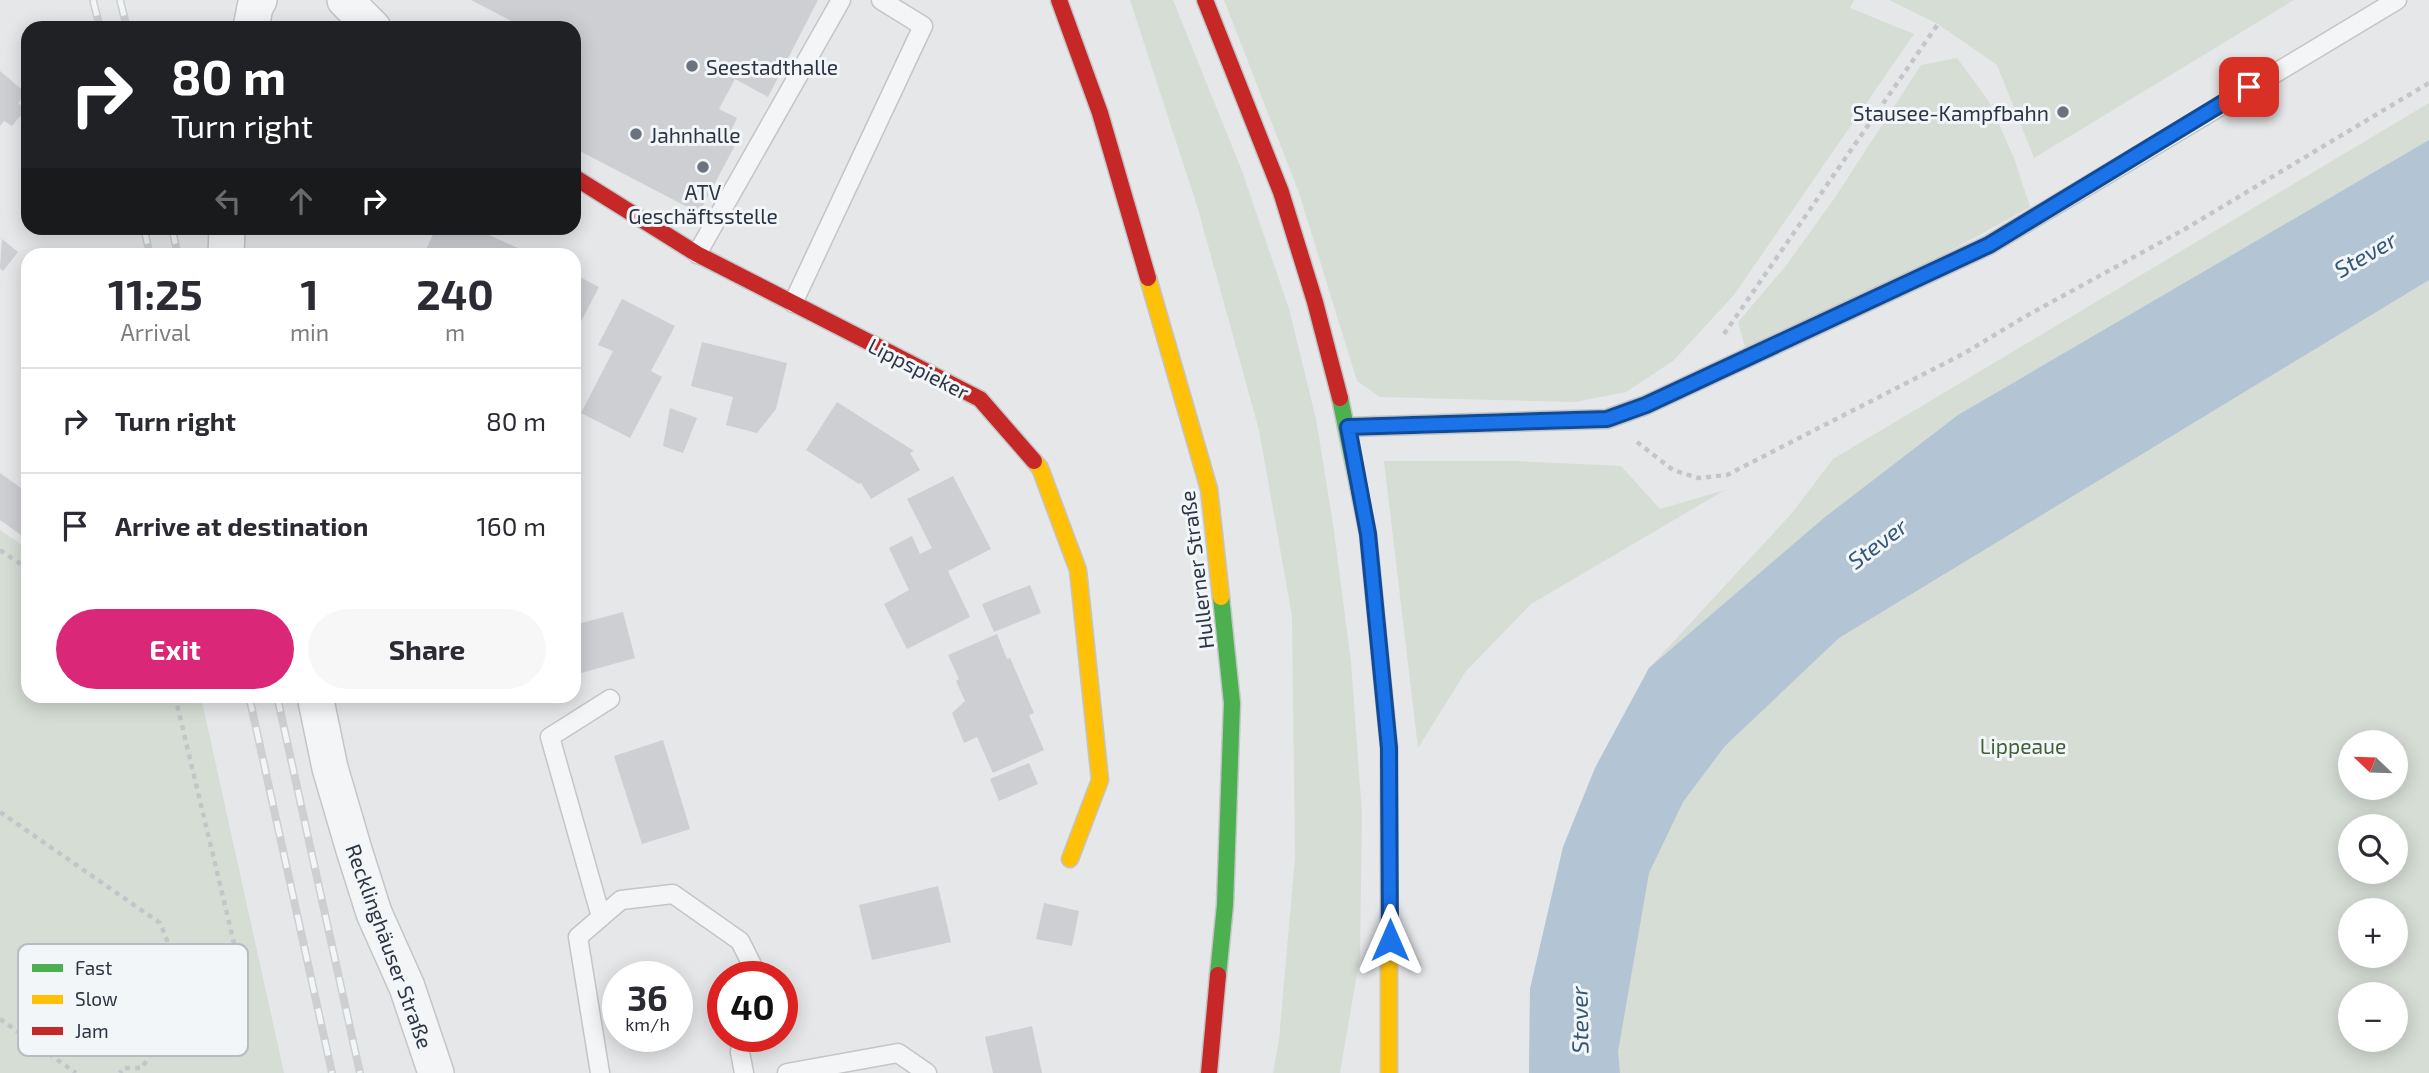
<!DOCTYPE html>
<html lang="en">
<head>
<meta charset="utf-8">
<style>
	:root { --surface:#fff; --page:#f7f7f7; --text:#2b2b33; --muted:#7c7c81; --line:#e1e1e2; --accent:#db2777 }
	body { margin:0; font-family:"Exo 2",sans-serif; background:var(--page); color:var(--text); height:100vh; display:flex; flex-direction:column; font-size:26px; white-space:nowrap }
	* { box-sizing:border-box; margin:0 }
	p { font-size:23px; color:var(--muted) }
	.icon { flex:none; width:38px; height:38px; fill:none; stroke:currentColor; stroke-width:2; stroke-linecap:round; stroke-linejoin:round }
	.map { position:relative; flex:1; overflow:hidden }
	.sheet { position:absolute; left:21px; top:248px; width:560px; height:455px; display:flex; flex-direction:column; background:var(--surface); border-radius:21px; box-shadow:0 4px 18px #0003 }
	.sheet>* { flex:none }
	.banner { position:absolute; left:21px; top:21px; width:560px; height:214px; border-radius:21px; box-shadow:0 4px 18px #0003; background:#202124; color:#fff; overflow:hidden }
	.needle { width:46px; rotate:293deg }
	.tools { position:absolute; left:2338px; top:730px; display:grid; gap:14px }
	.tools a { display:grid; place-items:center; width:70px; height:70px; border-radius:50%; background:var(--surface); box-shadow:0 4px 18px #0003; font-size:35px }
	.speed { position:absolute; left:602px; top:961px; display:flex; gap:14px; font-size:35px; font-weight:700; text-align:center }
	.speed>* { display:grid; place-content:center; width:91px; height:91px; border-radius:50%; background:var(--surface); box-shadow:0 4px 18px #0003; line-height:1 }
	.speed small { font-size:18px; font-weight:400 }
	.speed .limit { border:10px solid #d22; background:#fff; color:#111 }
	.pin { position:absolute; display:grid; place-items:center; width:60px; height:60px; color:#fff; margin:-30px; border-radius:14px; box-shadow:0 4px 10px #0006 }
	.me { position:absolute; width:77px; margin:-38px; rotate:0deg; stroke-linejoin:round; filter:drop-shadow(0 0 5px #0008) }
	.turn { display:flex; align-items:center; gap:24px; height:147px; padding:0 35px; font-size:32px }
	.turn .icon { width:91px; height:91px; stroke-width:2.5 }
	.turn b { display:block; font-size:49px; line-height:60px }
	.lanes { display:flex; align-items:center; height:66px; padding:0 35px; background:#0003; justify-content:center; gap:35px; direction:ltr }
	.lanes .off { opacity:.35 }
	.eta { display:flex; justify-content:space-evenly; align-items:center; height:119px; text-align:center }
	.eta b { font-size:42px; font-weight:700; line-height:49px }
	.action { display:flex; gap:14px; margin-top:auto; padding:14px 35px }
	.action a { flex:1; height:80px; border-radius:42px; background:var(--accent); color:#fff; font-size:28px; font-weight:700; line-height:80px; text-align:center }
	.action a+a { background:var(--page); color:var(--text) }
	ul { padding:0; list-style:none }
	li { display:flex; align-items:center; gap:21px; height:105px; padding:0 35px; border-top:2px solid var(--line) }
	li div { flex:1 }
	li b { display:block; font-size:26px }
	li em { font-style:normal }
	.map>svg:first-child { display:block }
</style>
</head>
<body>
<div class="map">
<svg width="2429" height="1073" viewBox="0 0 2429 1073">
	<rect width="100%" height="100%" fill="#e5e7e9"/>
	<!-- green -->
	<g fill="#d6ddd5" fill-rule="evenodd">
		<path d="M1130 0H1173L1242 171 1289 309 1316 419 1333 524 1351 662 1362 814 1360 956 1340 1073H1273L1279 1040 1295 857 1292 616 1259 430 1198 209Z"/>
		<path d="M1224 0H1854L1850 8 1914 34 1734 295 1673 361 1626 392 1575 402 1380 397 1357 381 1299 193Z"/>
		<path d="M1889 0H2294L2034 158 1997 65 1938 24Z"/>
		<path d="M1957 58 1988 100 2014 158 2030 207 1914 271 1745 348 1738 322 1785 267 1836 196 1921 65Z"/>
		<path d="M2429 103V1073H1529L1530 989 1563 847 1595 768 1649 668 1792 513 1833 459ZM2350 742H2396V788H2350ZM2350 826H2396V872H2350ZM2350 910H2396V956H2350ZM2350 994H2396V1040H2350Z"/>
		<path d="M1384 461H1515L1621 466 1660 509 1725 490 1531 604 1466 671 1418 748Z"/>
		<path d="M0 530 28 549V696L201 697 284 1073H0Z"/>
	</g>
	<!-- water -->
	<path fill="#b3c5d4" d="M2429 140V280L1839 638 1725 746 1683 802 1649 873 1618 1052 1620 1073H1529L1530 989 1563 847 1595 768 1649 668 1825 517 1958 415Z"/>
	<!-- building -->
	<g fill="#cdcfd2">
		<path d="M471 0H818L768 97 735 79 719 109 737 118 730 133 739 138 699 213 574 148V28H525Z"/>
		<path d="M0 71 26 93 18 103 26 109 12 126 4 121 0 126Z"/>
		<path d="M436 228H473L518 248 515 256H423Z"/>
		<path d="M2 239 18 252 3 271 0 268Z"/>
		<path d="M574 274 599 287 574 335Z"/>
		<path d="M622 299 675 326 651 371 662 377 630 438 581 413 613 351 598 345Z"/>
		<path d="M702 342 787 363 776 409 757 433 726 425 733 397 691 386Z"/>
		<path d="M837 402 914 451 910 453 920 470 871 499 861 483 859 484 806 450Z"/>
		<path d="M670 408 697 418 683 453 663 446Z"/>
		<path d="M0 473 28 493V540L0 520Z"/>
		<path d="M953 476 991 549 948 571 970 617 907 649 884 604 909 590 889 548 912 536 920 554 932 548 907 499Z"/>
		<path d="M1030 585 1041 613 994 632 982 604Z"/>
		<path d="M623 612 635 658 574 675V625Z"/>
		<path d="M997 634 1007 659 1010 658 1034 713 1029 715 1044 750 993 773 977 737 964 743 952 713 965 701 956 681 959 679 948 655Z"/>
		<path d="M663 740 690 829 642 844 614 756Z"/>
		<path d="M1029 763 1038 784 999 801 990 779Z"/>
		<path d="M938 886 951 942 872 960 859 905Z"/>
		<path d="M1044 903 1079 911 1072 946 1036 939Z"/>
		<path d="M1032 1026 1042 1073H993L985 1037Z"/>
	</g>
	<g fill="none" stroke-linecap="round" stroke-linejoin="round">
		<!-- lane casing -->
		<g stroke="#c3c5c7" stroke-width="21">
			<g id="lane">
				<path d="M697 254 841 0"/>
				<path d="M793 303 923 26 881 0"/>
				<path d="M1348 427 1607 419 1646 405 1989 245 2397 0"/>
				<path d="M601 917 550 737 610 699"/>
				<path d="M743 1036 740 1052 744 1073"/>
				<path d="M600 1073 578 937 621 900 673 894 740 941 754 969 753 976"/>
				<path d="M787 1073 898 1053 927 1073"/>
			</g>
		</g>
		<!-- street casing -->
		<g stroke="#c3c5c7" stroke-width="38">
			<g id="street">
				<path d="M345 0 373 28"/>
				<path d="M251 28 255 7 259 0"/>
				<path d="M226 256 227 228"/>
				<path d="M315 696 330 768 354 850 374 913 407 987 436 1073"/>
			</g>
		</g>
		<!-- fast casing -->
		<g stroke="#c3c5c7" stroke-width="19">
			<g id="fast">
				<path d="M1340 398 1368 534 1389 748V799"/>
				<path d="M1218 975 1225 905 1232 703 1221 597"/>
			</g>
		</g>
		<!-- slow casing -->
		<g stroke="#c3c5c7" stroke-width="19">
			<g id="slow">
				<path d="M1148 278 1209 489 1221 597"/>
				<path d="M1034 461 1040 468 1078 570 1100 780 1070 859"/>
				<path d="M1389 799V1073"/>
			</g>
		</g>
		<!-- jam casing -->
		<g stroke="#c3c5c7" stroke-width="19">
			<g id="jam">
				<path d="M1059 0 1100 113 1148 278"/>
				<path d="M1205 0 1281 192 1315 302 1340 398"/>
				<path d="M574 177 697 254 980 399 1034 461"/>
				<path d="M1209 1073 1218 975"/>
			</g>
		</g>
		<!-- path -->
		<g stroke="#c4c5c9" stroke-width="4.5" stroke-dasharray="5 5" stroke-linecap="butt">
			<path d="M1724 334 1938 24"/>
			<path d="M1637 442 1673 470 1698 478 1727 475 1963 354 2026 316 2185 229 2429 83"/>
			<path d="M0 550 28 569"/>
			<path d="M175 696 234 943 201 992 188 991"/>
			<path d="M0 812 160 923 188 991 142 1068H123L120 1073"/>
			<path d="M0 1019 76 1073"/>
		</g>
		<!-- lane -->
		<use href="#lane" stroke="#f4f5f6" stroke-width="18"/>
		<!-- street -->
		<use href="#street" stroke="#f4f5f6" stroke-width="35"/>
		<!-- fast -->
		<use href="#fast" stroke="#4caf50" stroke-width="16"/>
		<!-- slow -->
		<use href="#slow" stroke="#ffc107" stroke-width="16"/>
		<!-- jam -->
		<use href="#jam" stroke="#c62828" stroke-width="16"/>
		<!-- rail casing -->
		<g stroke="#cdcfd1" stroke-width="8">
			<g id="rail">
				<path d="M93 0 100 28"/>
				<path d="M120 0 127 28"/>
				<path d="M144 228 150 256"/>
				<path d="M172 228 178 256"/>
				<path d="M249 696 332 1073"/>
				<path d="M277 696 360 1073"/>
			</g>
		</g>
		<!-- rail -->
		<use href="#rail" stroke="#f3f6f8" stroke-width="5" stroke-dasharray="16" stroke-linecap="butt"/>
	</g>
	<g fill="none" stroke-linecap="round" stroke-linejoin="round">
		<!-- route casing -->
		<g stroke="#114b97" stroke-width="18">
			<path id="route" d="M1390 940 1389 748 1368 534 1348 427 1607 419 1646 405 1989 245 2249 87"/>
		</g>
		<!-- route -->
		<use href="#route" stroke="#1a73e8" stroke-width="12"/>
	</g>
	<!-- markers -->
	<g fill="#6c737e" stroke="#f3f6f8" stroke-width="2.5">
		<circle cx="692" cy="66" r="7"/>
		<circle cx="2063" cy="112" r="7"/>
		<circle cx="636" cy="134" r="7"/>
		<circle cx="703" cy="167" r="7"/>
	</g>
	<g text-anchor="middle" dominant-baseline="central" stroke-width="6" stroke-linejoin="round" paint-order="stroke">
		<!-- poi labels -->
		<g font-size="21" fill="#2b3544" stroke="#f3f6f8" text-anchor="start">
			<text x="706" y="66">Seestadthalle</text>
			<text x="2049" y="112" text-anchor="end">Stausee-Kampfbahn</text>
			<text x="650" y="134">Jahnhalle</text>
			<text x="703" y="191" text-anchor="middle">ATV<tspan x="703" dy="24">Geschäftsstelle</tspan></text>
		</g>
		<!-- street labels -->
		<g font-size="21" fill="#2b3544" stroke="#f3f6f8">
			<text transform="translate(919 368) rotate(27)">Lippspieker</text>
			<text transform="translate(1196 570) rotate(-97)">Hullerner Straße</text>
			<text transform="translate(390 946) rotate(70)">Recklinghäuser Straße</text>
		</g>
		<!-- park labels -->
		<g font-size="21" fill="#425f38" stroke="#f3f6f8">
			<text x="2023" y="745">Lippeaue</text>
		</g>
		<!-- water labels -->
		<g font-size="23" font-style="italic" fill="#345778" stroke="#f3f6f8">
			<text transform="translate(2365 254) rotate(-30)">Stever</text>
			<text transform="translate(1877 543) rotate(-37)">Stever</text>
			<text transform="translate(1579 1020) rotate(-91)">Stever</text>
		</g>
	</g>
	<!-- legend -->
	<rect x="18" y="944" width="230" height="112" rx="10" fill="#f3f6f8" stroke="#b7bcc2" stroke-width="2"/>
	<rect x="32" y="964" width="31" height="8" fill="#4caf50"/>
	<rect x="32" y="995" width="31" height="9" fill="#ffc107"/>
	<rect x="32" y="1027" width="31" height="8" fill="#c62828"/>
	<g font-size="19" fill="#2b3544">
		<text x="75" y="975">Fast</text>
		<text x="75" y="1006">Slow</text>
		<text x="75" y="1038">Jam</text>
	</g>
</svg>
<div class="tools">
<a><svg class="needle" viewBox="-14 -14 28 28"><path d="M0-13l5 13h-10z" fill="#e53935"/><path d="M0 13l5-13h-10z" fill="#7c7c81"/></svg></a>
<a><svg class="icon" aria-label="search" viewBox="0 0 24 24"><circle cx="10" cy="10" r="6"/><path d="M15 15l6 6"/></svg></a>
<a>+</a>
<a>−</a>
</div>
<div class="speed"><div>36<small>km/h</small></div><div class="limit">40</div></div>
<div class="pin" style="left:2249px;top:87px;background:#d93025"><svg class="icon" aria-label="arrive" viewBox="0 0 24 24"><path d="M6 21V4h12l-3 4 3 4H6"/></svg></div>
<svg class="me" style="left:1390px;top:940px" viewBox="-20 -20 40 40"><path d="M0-17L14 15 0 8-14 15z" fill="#1a73e8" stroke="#fff" stroke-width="4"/></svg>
<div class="banner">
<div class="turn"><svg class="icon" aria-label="right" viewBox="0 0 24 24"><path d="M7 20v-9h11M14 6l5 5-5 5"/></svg><div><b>80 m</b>Turn right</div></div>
<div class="lanes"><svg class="icon off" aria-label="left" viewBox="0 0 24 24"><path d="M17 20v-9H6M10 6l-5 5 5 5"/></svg><svg class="icon off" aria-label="ahead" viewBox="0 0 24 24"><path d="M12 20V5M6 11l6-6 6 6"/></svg><svg class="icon" aria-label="right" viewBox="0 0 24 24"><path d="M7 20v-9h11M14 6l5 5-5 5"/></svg></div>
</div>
<section class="sheet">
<div class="eta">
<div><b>11:25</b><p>Arrival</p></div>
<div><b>1</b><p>min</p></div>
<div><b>240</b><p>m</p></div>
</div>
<ul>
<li><svg class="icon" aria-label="right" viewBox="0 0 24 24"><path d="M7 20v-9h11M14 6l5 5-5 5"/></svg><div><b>Turn right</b></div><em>80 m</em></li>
<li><svg class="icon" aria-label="arrive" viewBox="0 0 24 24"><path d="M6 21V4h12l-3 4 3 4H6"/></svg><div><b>Arrive at destination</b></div><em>160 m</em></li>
</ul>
<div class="action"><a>Exit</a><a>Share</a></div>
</section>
</div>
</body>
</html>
